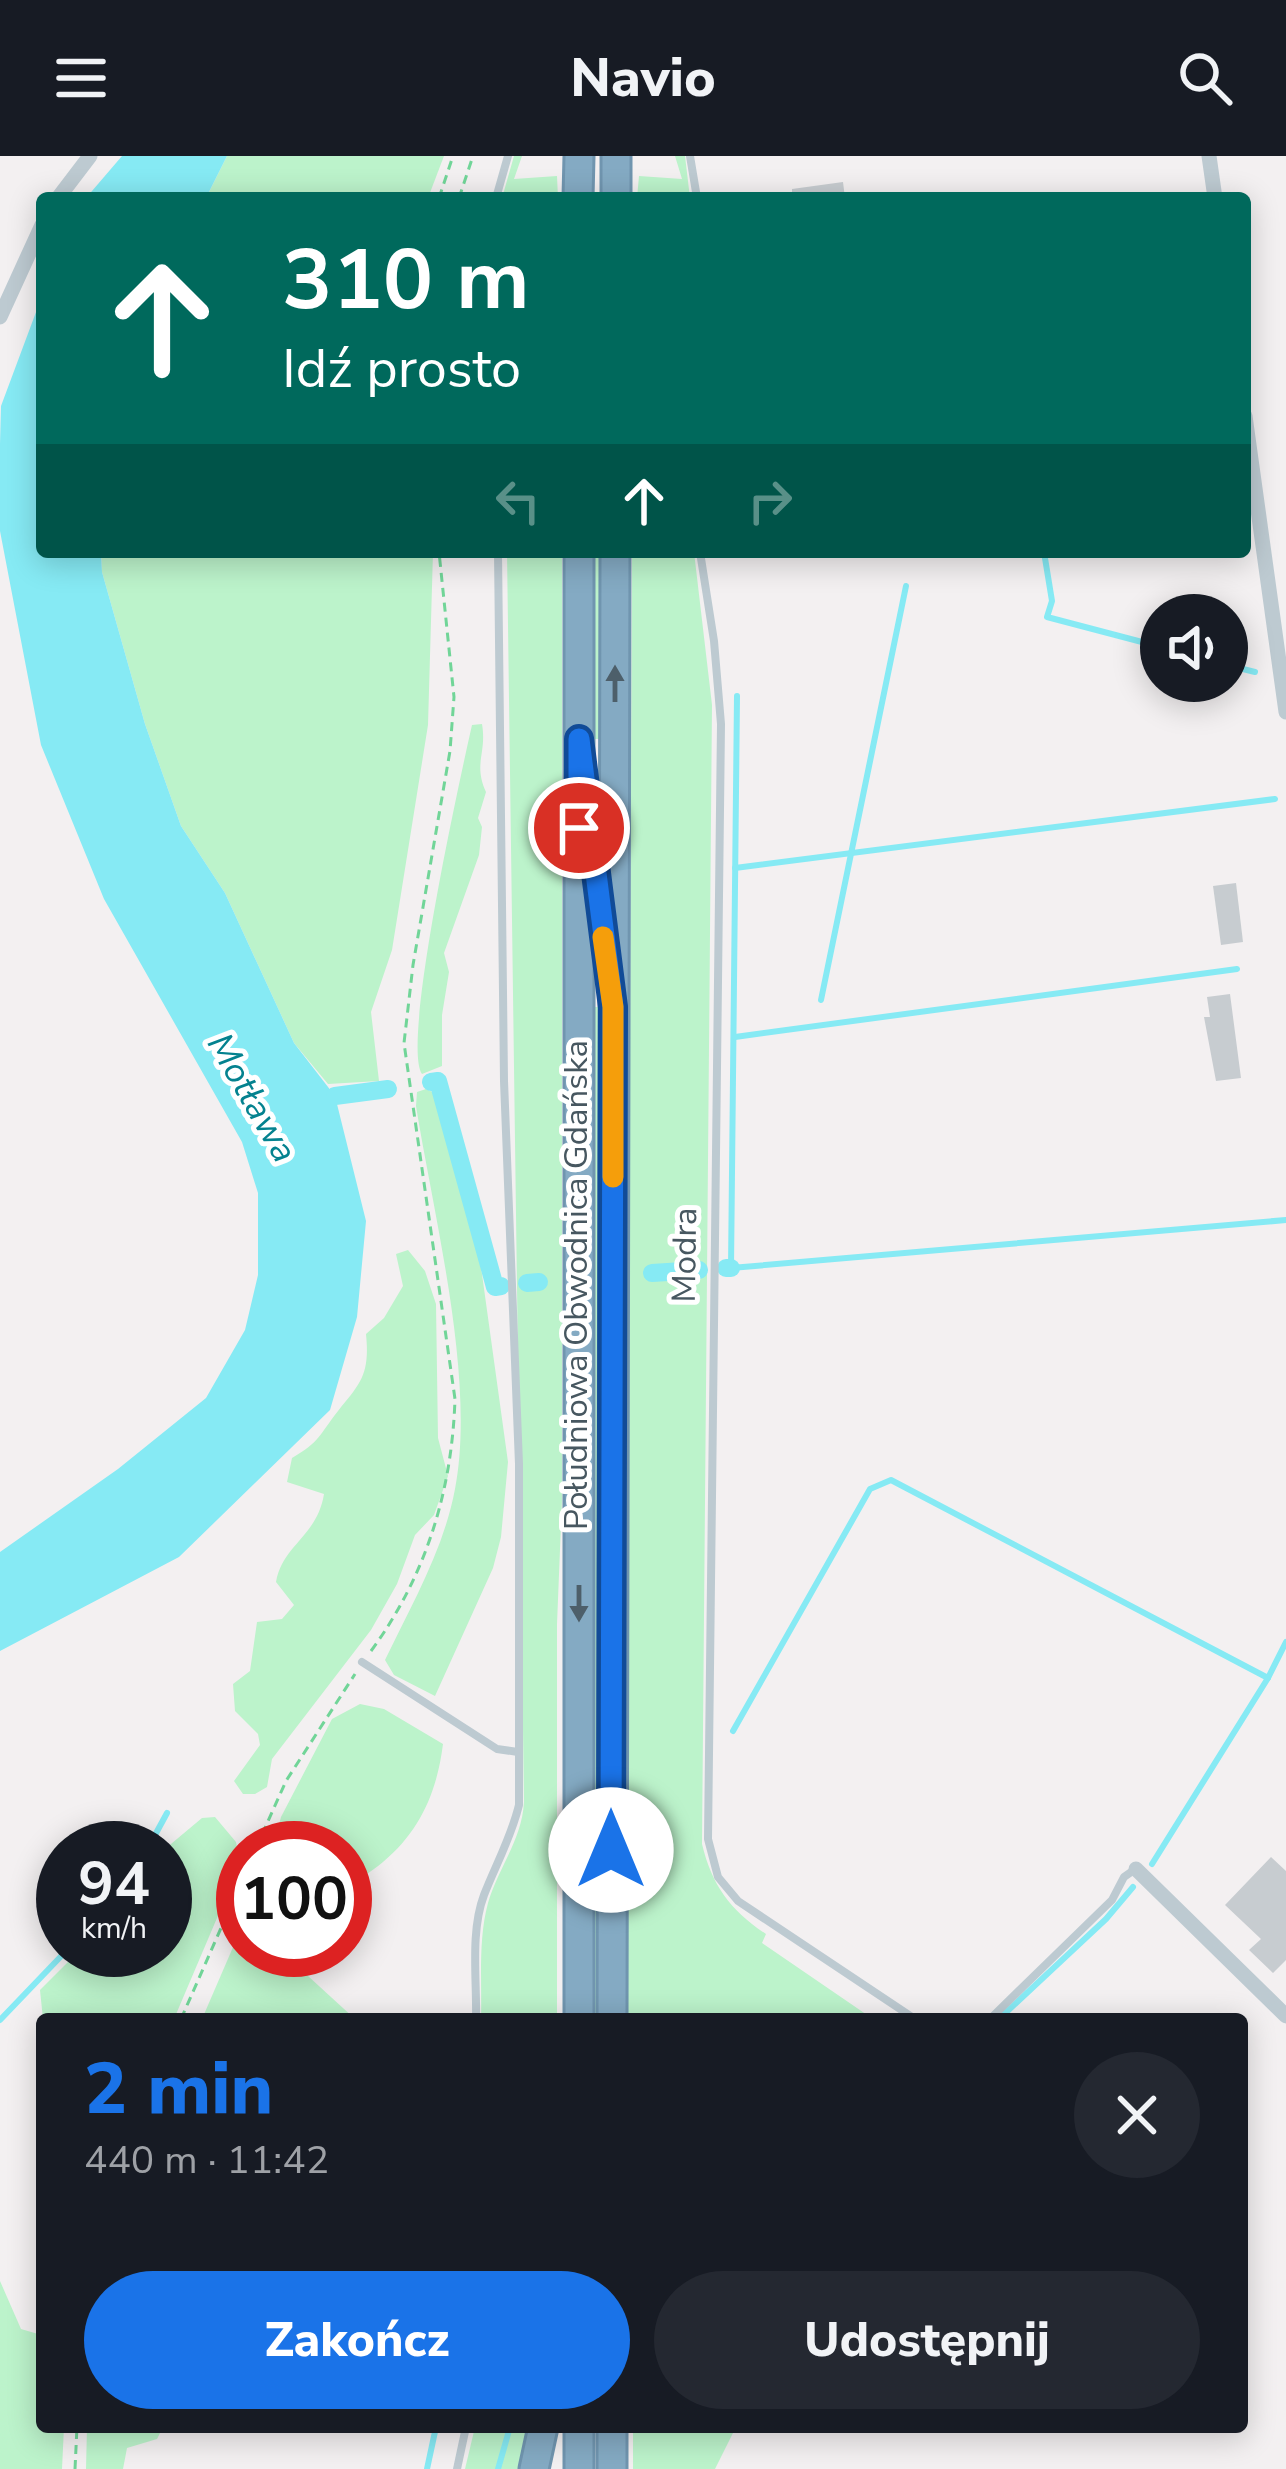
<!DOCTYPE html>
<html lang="pl">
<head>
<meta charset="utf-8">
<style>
	:root { --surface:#171b24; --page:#242831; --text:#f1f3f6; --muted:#9ea1a6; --accent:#1a73e8 }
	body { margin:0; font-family:"Nunito Sans",sans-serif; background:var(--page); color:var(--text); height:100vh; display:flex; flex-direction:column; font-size:45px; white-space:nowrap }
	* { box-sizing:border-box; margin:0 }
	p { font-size:39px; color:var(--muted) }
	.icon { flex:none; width:66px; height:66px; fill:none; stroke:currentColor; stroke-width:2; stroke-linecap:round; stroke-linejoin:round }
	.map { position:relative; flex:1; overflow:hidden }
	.sheet { position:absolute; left:36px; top:1857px; width:1212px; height:420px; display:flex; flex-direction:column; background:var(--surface); border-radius:12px; box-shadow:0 6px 30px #0003 }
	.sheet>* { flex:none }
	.guide { position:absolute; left:36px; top:36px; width:1215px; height:366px; border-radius:12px; box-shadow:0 6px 30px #0003; background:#00695c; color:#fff; overflow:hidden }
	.fabs { position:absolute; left:1140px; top:438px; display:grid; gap:24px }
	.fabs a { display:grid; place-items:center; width:108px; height:108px; border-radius:50%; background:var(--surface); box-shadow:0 6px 30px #0003; font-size:60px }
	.speed { position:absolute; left:36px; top:1665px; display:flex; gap:24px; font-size:60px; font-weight:700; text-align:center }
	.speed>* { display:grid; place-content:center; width:156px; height:156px; border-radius:50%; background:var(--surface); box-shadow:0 6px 30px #0003; line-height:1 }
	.speed small { font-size:30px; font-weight:400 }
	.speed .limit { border:18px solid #d22; background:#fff; color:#111 }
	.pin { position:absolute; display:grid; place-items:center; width:102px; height:102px; color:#fff; margin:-51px; border:6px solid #fff; border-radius:50%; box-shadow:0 3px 12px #0007 }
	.me { position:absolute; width:132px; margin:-66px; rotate:0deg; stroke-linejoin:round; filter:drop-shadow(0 0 9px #0008) }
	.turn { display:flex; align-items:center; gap:42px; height:252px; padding:0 48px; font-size:54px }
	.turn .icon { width:156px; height:156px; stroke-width:2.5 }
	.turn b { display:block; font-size:84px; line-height:102px }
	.lanes { display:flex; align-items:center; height:114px; padding:0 48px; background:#0003; justify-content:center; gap:60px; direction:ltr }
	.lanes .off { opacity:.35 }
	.round { display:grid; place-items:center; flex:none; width:126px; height:126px; border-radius:63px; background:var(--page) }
	.head { display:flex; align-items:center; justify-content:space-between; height:204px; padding:0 48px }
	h1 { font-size:72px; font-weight:800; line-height:90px; color:var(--accent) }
	.cta { display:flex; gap:24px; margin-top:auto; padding:24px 48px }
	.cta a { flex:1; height:138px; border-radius:72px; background:var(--accent); color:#fff; font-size:48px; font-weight:800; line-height:138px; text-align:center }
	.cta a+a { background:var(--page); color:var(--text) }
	header { display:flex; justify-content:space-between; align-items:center; height:156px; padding:0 48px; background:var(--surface); font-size:54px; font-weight:800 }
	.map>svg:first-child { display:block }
</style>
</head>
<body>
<header><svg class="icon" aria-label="menu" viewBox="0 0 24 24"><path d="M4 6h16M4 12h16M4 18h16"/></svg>Navio<svg class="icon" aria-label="search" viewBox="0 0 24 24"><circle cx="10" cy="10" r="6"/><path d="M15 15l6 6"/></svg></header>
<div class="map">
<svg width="1286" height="2313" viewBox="0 0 1286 2313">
	<rect width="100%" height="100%" fill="#f3f0f1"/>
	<!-- green -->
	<g fill="#bcf3cb">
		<path d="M227 0H444L428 42H206Z"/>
		<path d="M514 0H522L514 23 557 20 558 42H502Z"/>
		<path d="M675 0H685L690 42H637L639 20 682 23Z"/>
		<path d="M101 396H433L428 569 392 794 371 856 379 925 328 928 294 887 225 737 181 670 145 568 102 416Z"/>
		<path d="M507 396H562V1344L557 1468V1863H481C482 1825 478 1784 488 1747 498 1712 522 1684 524 1646Z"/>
		<path d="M590 396H604L603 583H590Z"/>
		<path d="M632 396H694L712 549 702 1688C712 1730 731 1755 766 1778L762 1787 873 1863H626Z"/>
		<path d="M482 568C487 597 473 608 486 636L478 662 482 671 479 699 444 797 449 816 442 859V910L422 918C401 888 461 618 472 569Z"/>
		<path d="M590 851H602L600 1863H590Z"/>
		<path d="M426 933 437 938 441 951 481 1111 508 1306 501 1381 493 1412 435 1540 394 1519 385 1504C411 1450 444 1393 455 1333 476 1224 434 1062 416 950L417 936Z"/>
		<path d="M408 1094 425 1115 436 1148 438 1282 448 1320 434 1359 415 1379 397 1428 371 1474 272 1603 267 1631 255 1638H243L234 1625 260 1589 258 1578 235 1555 233 1528 250 1515 257 1466 282 1463 294 1449 276 1426C283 1388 317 1381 324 1338L287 1326 292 1302C320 1286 319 1279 338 1255 361 1227 370 1218 366 1178L384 1162 403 1130 396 1098Z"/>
		<path d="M360 1548 384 1553 443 1588C437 1636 420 1675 383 1706 370 1717 355 1724 345 1736V1692H273L281 1661 332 1563Z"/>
		<path d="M215 1661 236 1686 240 1708 174 1863H43L40 1834 80 1794H165V1693L202 1662Z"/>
		<path d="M243 1768V1794H300L296 1809 355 1863H202Z"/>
		<path d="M0 2125 21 2173 38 2178 42 2163V2271H64L62 2313H0Z"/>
		<path d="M87 2271H163L157 2283 127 2292 123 2313H86Z"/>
		<path d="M475 2271H534L523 2313H465Z"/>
		<path d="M633 2271H736L715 2313H633Z"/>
	</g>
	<!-- water -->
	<g fill="#86eaf4">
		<path d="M122 0H227L206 42H86Z"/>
		<path d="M42 140V396H101L102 416 145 568 181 670 225 737 294 887 335 940 366 1065 357 1161 330 1254 179 1401 0 1495V1396L118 1313 206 1242 245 1174 258 1119V1037L242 986 104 743 41 589 0 375V288L1 250Z"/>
	</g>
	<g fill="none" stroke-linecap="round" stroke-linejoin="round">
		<!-- stream -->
		<g stroke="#86eaf4" stroke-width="6">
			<path d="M1044 396 1052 445 1047 461 1161 491"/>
			<path d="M1227 509 1255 516"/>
			<path d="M737 540 731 1112 1286 1064"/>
			<path d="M735 712 1275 643"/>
			<path d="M821 844 906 430"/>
			<path d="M735 881 1237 813"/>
			<path d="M733 1575 870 1333 891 1324 1268 1522"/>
			<path d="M148 1692 167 1657"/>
			<path d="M1152 1708 1268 1522 1286 1486"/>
			<path d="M999 1863 1106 1763 1133 1731"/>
			<path d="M0 1864 67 1794"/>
			<path d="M427 2313 436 2271"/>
			<path d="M498 2313 510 2271"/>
		</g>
		<!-- canal -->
		<g stroke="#86eaf4" stroke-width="18">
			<path d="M431 926 438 925 495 1131 501 1130"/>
			<path d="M335 940 388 933"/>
			<path d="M726 1112H731"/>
			<path d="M652 1117 699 1114"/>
			<path d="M527 1127 539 1126"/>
		</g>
	</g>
	<!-- building -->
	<g fill="#c7ccd0">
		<path d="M843 26 845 42H792V33Z"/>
		<path d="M1236 727 1243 786 1221 789 1213 730Z"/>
		<path d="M1230 838 1241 922 1216 925 1204 861H1210L1207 841Z"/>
		<path d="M1271 1701 1286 1715V1804L1273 1817 1249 1794 1261 1783 1225 1749Z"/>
	</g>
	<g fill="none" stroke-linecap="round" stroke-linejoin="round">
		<!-- highway casing -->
		<g stroke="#7095af" stroke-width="33">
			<g id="highway">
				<path d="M578 42 579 0"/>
				<path d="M616 42V0"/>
				<path d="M579 1863V396"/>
				<path d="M612 1863 615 396"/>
				<path d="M534 2313 543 2271"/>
				<path d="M579 2313V2271"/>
				<path d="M612 2313V2271"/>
			</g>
		</g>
		<!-- path -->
		<g stroke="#71d598" stroke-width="3" stroke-dasharray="9 6" stroke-linecap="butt">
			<path d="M439 42 453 0"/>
			<path d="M459 42 473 0"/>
			<path d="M371 1495C426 1420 452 1335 455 1243L404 887 413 809 450 595 454 541 439 396"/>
			<path d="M256 1692 286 1625 355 1518"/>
			<path d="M181 1863 243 1722"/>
			<path d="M75 2313 77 2271"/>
		</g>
		<!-- lane -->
		<g stroke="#bdcad1" stroke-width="8">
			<path d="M690 0 697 42"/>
			<path d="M496 42 508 0"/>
			<path d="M700 396 714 485 721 568 708 1683 718 1721 738 1745 915 1863"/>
			<path d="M592 698 602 772"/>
			<path d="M596 706 602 668"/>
			<path d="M362 1506 497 1593 518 1596"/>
			<path d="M476 1863C477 1824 470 1776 484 1739 496 1708 511 1682 519 1649V1308L504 925 498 396"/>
			<path d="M990 1863 1112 1744 1124 1721 1134 1714"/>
			<path d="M457 2313 466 2271"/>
		</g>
		<!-- street -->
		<g stroke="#bdcad1" stroke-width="15">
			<path d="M1209 0 1215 42"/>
			<path d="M58 42 90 0"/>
			<path d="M0 161 42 69"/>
			<path d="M1245 260 1286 556"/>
			<path d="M1136 1713 1286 1860"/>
		</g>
		<!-- highway -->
		<use href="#highway" stroke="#84aac3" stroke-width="27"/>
	</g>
	<!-- one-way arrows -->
	<defs><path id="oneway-solid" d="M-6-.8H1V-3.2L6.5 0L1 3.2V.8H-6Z" transform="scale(3)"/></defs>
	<g fill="#4d5f6a">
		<use href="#oneway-solid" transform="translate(615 528) rotate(-90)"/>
		<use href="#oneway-solid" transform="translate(579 1447) rotate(90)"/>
	</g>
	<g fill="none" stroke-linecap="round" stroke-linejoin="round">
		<!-- route casing -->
		<g stroke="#114b97" stroke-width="30">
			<path id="route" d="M579 672V583L613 851 611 1694"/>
		</g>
		<!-- route -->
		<use href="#route" stroke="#1a73e8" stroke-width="21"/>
		<!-- slow -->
		<path stroke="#f59e0b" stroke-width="21" d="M603 781 613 851V1021"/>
	</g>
	<g text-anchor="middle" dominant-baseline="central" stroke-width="10" stroke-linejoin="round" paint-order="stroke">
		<!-- street labels -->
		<g font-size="33" fill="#475760" stroke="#fff">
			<text transform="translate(685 1099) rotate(-89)">Modra</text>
			<text transform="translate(576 1129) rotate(-90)">Południowa Obwodnica Gdańska</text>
		</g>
		<!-- water labels -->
		<g font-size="36" font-style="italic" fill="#04828f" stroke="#fff">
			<text transform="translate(252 942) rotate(60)">Motława</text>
		</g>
	</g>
</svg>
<div class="fabs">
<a><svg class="icon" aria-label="sound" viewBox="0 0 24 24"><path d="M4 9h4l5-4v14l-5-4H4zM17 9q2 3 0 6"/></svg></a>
</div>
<div class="speed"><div>94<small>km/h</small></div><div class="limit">100</div></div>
<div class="pin" style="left:579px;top:672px;background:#d93025"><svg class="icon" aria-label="arrive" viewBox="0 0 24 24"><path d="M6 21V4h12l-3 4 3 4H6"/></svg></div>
<svg class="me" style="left:611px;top:1694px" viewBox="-20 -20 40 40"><circle r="19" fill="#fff"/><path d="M0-13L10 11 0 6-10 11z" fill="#1a73e8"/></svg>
<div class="guide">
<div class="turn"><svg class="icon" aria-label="ahead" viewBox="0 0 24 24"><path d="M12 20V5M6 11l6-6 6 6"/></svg><div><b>310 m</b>Idź prosto</div></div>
<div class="lanes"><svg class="icon off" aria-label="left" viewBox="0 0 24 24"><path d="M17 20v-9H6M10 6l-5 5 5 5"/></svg><svg class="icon" aria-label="ahead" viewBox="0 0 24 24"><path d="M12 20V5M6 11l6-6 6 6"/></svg><svg class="icon off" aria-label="right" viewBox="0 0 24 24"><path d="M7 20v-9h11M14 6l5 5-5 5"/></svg></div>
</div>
<section class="sheet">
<div class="head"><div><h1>2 min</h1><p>440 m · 11:42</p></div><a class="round"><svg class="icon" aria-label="close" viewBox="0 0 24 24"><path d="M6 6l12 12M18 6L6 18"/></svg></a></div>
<div class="cta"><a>Zakończ</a><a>Udostępnij</a></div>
</section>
</div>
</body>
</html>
